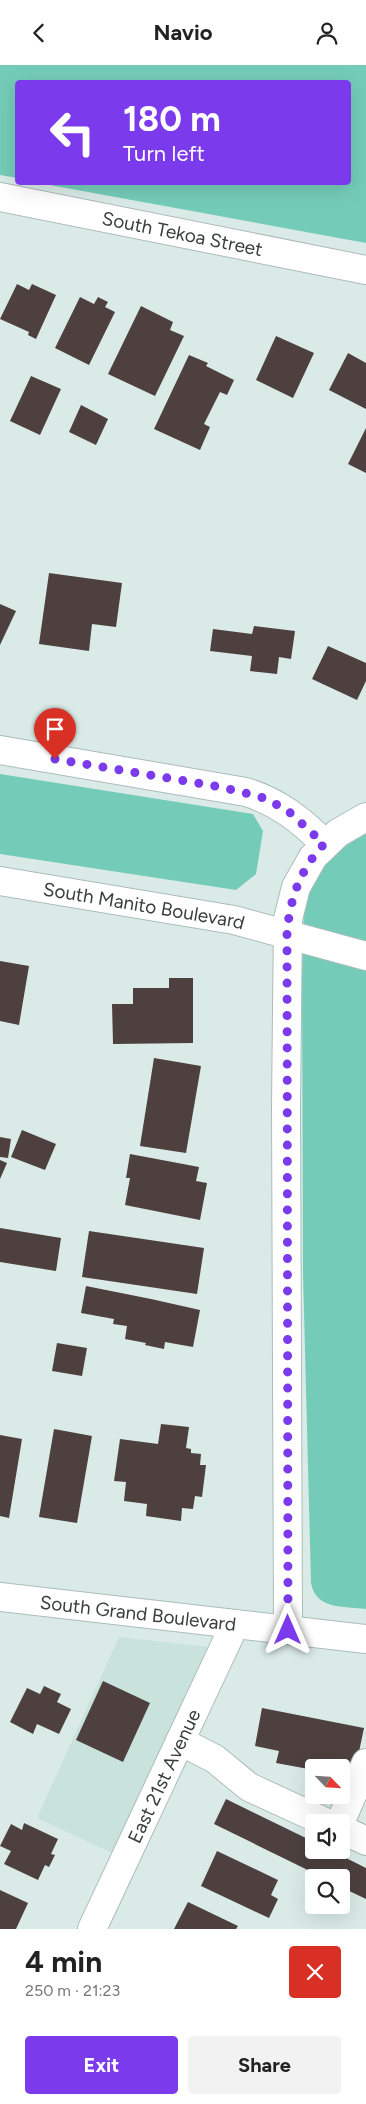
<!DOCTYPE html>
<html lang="en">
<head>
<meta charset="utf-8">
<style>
	:root { --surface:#fff; --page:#f2f2f2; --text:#222; --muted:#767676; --accent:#7c3aed }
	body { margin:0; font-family:Figtree,sans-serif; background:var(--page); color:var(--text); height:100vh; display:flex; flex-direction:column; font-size:19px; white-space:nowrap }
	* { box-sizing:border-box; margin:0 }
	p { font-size:16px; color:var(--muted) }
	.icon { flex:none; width:28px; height:28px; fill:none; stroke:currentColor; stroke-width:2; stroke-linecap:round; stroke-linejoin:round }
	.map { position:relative; height:1864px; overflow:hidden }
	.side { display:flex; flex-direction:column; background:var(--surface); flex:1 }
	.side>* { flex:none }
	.hud { position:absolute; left:15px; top:15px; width:336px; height:105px; border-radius:5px; box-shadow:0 5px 20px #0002; background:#7c3aed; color:#fff; overflow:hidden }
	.needle { width:32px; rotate:115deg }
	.controls { position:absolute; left:305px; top:1694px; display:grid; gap:10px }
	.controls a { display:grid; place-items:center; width:45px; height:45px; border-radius:5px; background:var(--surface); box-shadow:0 5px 20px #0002; font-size:25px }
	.pin { position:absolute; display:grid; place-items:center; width:42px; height:42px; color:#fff; margin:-51px -21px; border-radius:50% 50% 50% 0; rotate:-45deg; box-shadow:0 0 5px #0007 }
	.pin .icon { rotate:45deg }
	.me { position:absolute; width:55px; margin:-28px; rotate:0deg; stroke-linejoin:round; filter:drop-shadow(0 0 4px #0008) }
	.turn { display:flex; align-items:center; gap:18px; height:105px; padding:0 25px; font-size:22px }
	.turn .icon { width:65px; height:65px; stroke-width:2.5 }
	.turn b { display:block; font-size:35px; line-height:42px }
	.round { display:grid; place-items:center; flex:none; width:52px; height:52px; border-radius:5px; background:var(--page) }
	.overview { display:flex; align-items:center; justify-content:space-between; height:85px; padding:0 25px }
	h1 { font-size:30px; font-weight:700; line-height:38px }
	.cta { display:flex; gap:10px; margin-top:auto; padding:10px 25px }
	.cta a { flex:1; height:58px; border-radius:5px; background:var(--accent); color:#fff; font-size:20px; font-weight:700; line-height:58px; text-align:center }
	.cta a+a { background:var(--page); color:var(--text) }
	header { display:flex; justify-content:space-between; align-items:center; height:65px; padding:0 25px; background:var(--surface); font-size:22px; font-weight:700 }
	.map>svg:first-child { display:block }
</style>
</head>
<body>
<header><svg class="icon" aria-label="back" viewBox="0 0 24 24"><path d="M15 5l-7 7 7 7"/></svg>Navio<svg class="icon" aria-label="person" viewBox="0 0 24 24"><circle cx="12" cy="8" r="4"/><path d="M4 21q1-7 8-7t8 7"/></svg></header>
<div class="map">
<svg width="366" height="1864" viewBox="0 0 366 1864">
	<rect width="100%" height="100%" fill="#daebe7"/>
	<!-- built -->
	<path fill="#c9e3dc" d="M119 1572 208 1582 112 1788 37 1753Z"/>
	<!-- green -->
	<g fill="#74ccb8">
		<path d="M0 0H366V178L39 118H349V18H18L17 113 0 110Z"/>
		<path d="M0 709 253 749 263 766 256 809 236 825 0 789Z"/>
		<path d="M366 767V1544C343 1541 316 1545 311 1518L303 1208 302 915 304 841 307 826 320 803 343 781Z"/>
	</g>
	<!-- building -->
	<g fill="#4d403e">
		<path d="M17 219 29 225 32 219 56 230 36 274 28 270 29 267 0 254Z"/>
		<path d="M80 232 94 239 98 232 108 237 105 242 115 247 89 300 55 283Z"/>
		<path d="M141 241 173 257 170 265 184 271 155 331 108 309Z"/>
		<path d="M276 271 314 288 293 333 256 315Z"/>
		<path d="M348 288 366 298V344L329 325Z"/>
		<path d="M189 290 208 298 206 301 234 315 227 330 220 327 204 359 210 362 200 385 154 364Z"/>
		<path d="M31 311 61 324 40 370 10 356Z"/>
		<path d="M81 340 108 354 96 380 69 367Z"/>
		<path d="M366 363V408L348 399Z"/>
		<path d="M49 508 122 518 116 562 92 559 89 586 39 579Z"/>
		<path d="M0 539 16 546 0 580Z"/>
		<path d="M254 561 295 566 291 594 279 592 277 609 250 606 252 591 210 586 213 564 252 569Z"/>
		<path d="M328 581 366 598V616L357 635 312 614Z"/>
		<path d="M0 896 29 901 19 960 0 956Z"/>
		<path d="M169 913H193V978L113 979 112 939H133V923H169Z"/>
		<path d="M154 993 201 1001 186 1088 140 1081Z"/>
		<path d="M22 1065 56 1079 45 1105 11 1092Z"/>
		<path d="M0 1072 11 1074 8 1093 0 1092Z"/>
		<path d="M130 1089 199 1102 196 1116 207 1118 200 1155 125 1140 130 1113H126Z"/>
		<path d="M0 1095 7 1098 0 1114Z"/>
		<path d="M0 1163 61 1173 56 1206 0 1197Z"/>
		<path d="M89 1166 204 1183 197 1229 82 1212Z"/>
		<path d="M86 1221 151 1234 200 1245 193 1282 165 1277 164 1284 145 1280 146 1278 125 1274 127 1261 113 1259 114 1254 81 1248Z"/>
		<path d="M57 1278 87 1283 82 1311 52 1306Z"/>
		<path d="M161 1359 189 1362 186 1383 191 1384V1388L201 1389 200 1400H206L202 1432 195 1431 193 1444 182 1443 181 1456 146 1451 147 1439 124 1436 126 1417 114 1416 120 1374 158 1379Z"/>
		<path d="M54 1364 92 1371 77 1458 39 1452Z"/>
		<path d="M0 1370 22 1374 9 1453 0 1451Z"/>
		<path d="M103 1616 150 1638 123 1697 76 1675Z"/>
		<path d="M44 1621 61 1629 57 1637 71 1644 59 1669 37 1659 33 1669 10 1657 27 1623 40 1629Z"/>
		<path d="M262 1643 364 1663 356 1701 333 1696 331 1702H314V1705L276 1698 279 1686 255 1681Z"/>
		<path d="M226 1734 314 1777V1785H330L366 1803V1834L341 1822V1812H322L214 1759Z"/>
		<path d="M24 1758 58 1774 51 1789 55 1790 49 1802 45 1800 38 1815 4 1799 11 1786 0 1781 11 1759 22 1765Z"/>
		<path d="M217 1786 278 1815 271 1830 278 1834 269 1853 201 1821Z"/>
		<path d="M0 1825 28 1838 16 1864H0Z"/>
		<path d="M188 1837 238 1861 236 1864H174Z"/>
	</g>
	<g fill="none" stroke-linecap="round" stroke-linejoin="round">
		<!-- minor casing -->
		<g stroke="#acbcb8" stroke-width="30">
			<g id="minor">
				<path id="s1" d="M0 132 366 205"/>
				<path d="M0 685 246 727C278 737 301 755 325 779"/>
				<path id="s2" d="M0 816 234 855 366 891"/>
				<path d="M288 1565 286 1040 288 854 296 822 313 792 338 768 366 752"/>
				<path d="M180 1676 215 1694 249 1722 327 1758"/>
				<path d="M340 1758 366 1698"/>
				<path d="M341 1764 366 1776"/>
				<path id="s3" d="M92 1864 235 1559"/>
			</g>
		</g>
		<!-- major casing -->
		<g stroke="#acbcb8" stroke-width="30">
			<g id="major">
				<path id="s4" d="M0 1532 366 1574"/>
			</g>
		</g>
		<!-- minor -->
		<use href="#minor" stroke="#fff" stroke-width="28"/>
		<!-- major -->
		<use href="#major" stroke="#fff" stroke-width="28"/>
	</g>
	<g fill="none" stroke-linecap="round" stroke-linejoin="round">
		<!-- route -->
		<path stroke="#7c3aed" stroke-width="9" stroke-dasharray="0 16.2" d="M55 694 221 722 261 732 286 744 324 779C300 805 290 833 287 868L288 1565"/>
	</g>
	<g text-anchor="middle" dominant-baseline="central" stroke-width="5" stroke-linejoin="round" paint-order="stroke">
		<!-- street labels -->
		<g font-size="19" fill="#383f3d" stroke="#fff">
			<text stroke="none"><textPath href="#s1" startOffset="186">South Tekoa Street</textPath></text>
			<text stroke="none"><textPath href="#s2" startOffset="146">South Manito Boulevard</textPath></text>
			<text stroke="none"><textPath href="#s4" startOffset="139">South Grand Boulevard</textPath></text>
			<text stroke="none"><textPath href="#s3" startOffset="169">East 21st Avenue</textPath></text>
		</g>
	</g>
</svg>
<div class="controls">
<a><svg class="needle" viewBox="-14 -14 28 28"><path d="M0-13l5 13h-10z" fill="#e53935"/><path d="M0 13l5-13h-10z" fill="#767676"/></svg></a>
<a><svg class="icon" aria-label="sound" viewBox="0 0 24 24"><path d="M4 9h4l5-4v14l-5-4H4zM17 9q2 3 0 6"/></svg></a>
<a><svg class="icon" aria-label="search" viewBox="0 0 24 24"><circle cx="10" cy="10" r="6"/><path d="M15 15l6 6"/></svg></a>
</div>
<div class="pin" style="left:55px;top:694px;background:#d93025"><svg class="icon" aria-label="arrive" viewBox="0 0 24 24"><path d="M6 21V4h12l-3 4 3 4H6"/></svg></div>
<svg class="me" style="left:288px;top:1565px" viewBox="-20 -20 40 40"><path d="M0-17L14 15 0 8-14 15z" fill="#7c3aed" stroke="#fff" stroke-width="4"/></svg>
<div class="hud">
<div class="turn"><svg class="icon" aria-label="left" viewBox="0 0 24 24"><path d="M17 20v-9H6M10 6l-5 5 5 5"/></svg><div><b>180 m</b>Turn left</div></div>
</div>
</div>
<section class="side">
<div class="overview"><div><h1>4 min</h1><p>250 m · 21:23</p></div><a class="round" style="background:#d93025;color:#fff"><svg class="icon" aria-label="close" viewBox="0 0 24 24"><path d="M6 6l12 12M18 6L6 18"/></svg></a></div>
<div class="cta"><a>Exit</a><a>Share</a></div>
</section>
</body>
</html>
